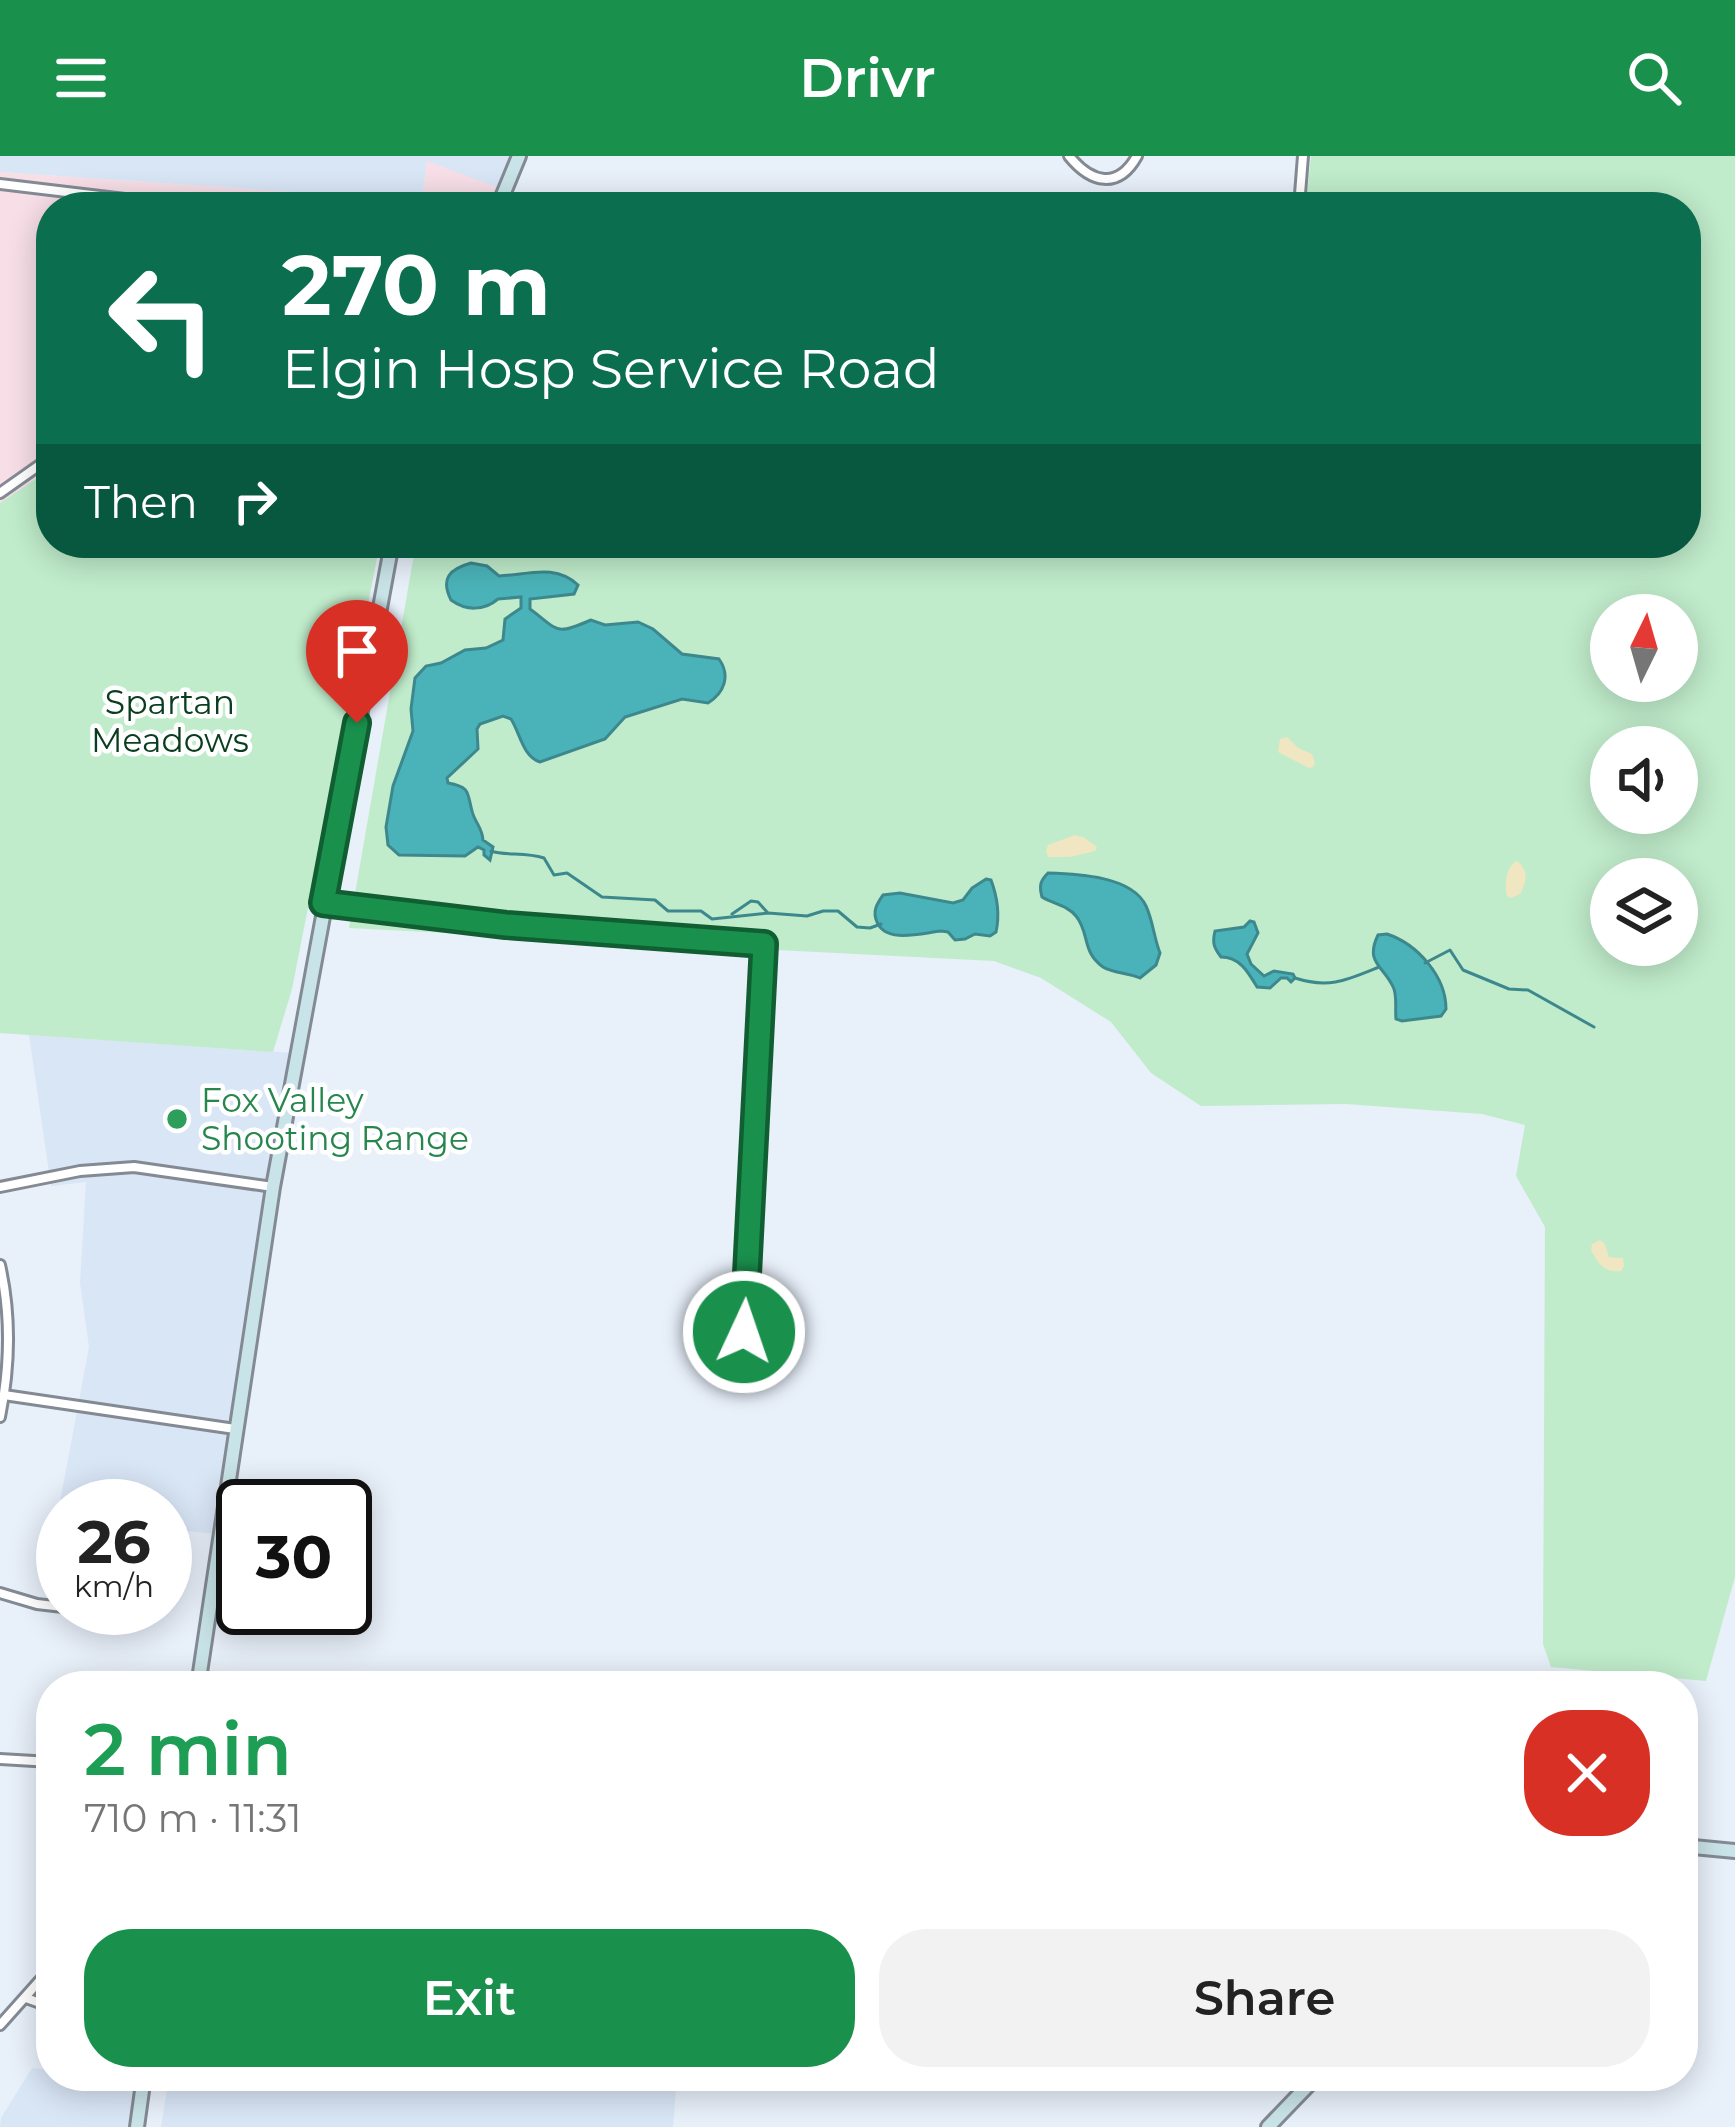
<!DOCTYPE html>
<html lang="en">
<head>
<meta charset="utf-8">
<style>
	:root { --surface:#fff; --page:#f2f2f2; --text:#222; --muted:#767676; --accent:#19914d }
	body { margin:0; font-family:Montserrat,sans-serif; background:var(--page); color:var(--text); height:100vh; display:flex; flex-direction:column; font-size:45px; white-space:nowrap }
	* { box-sizing:border-box; margin:0 }
	p { font-size:39px; color:var(--muted) }
	.icon { flex:none; width:66px; height:66px; fill:none; stroke:currentColor; stroke-width:2; stroke-linecap:round; stroke-linejoin:round }
	.map { position:relative; flex:1; overflow:hidden }
	.sheet { position:absolute; left:36px; top:1515px; width:1662px; height:420px; display:flex; flex-direction:column; background:var(--surface); border-radius:48px; box-shadow:0 6px 30px #0003 }
	.sheet>* { flex:none }
	.hud { position:absolute; left:36px; top:36px; width:1665px; height:366px; border-radius:48px; box-shadow:0 6px 30px #0003; background:#0b6e4f; color:#fff; overflow:hidden }
	.needle { width:78px; rotate:5deg }
	.tools { position:absolute; left:1590px; top:438px; display:grid; gap:24px }
	.tools a { display:grid; place-items:center; width:108px; height:108px; border-radius:50%; background:var(--surface); box-shadow:0 6px 30px #0003; font-size:60px }
	.speed { position:absolute; left:36px; top:1323px; display:flex; gap:24px; font-size:60px; font-weight:700; text-align:center }
	.speed>* { display:grid; place-content:center; width:156px; height:156px; border-radius:50%; background:var(--surface); box-shadow:0 6px 30px #0003; line-height:1 }
	.speed small { font-size:30px; font-weight:400 }
	.speed .limit { border:6px solid #111; border-radius:18px; background:#fff; color:#111 }
	.pin { position:absolute; display:grid; place-items:center; width:102px; height:102px; color:#fff; margin:-123px -51px; border-radius:50% 50% 50% 0; rotate:-45deg; box-shadow:0 0 12px #0007 }
	.pin .icon { rotate:45deg }
	.me { position:absolute; width:132px; margin:-66px; rotate:3deg; stroke-linejoin:round; filter:drop-shadow(0 0 9px #0008) }
	.turn { display:flex; align-items:center; gap:42px; height:252px; padding:0 48px; font-size:54px }
	.turn .icon { width:156px; height:156px; stroke-width:2.5 }
	.turn b { display:block; font-size:84px; line-height:102px }
	.then { display:flex; align-items:center; height:114px; padding:0 48px; background:#0003; gap:24px; font-size:45px }
	.round { display:grid; place-items:center; flex:none; width:126px; height:126px; border-radius:48px; background:var(--page) }
	.headline { display:flex; align-items:center; justify-content:space-between; height:204px; padding:0 48px }
	h1 { font-size:72px; font-weight:600; line-height:90px; color:#1e9e55 }
	.action { display:flex; gap:24px; margin-top:auto; padding:24px 48px }
	.action a { flex:1; height:138px; border-radius:48px; background:var(--accent); color:#fff; font-size:48px; font-weight:600; line-height:138px; text-align:center }
	.action a+a { background:var(--page); color:var(--text) }
	header { display:flex; justify-content:space-between; align-items:center; height:156px; padding:0 48px; background:var(--accent); color:#fff; font-size:54px; font-weight:600 }
	.map>svg:first-child { display:block }
</style>
</head>
<body>
<header><svg class="icon" aria-label="menu" viewBox="0 0 24 24"><path d="M4 6h16M4 12h16M4 18h16"/></svg>Drivr<svg class="icon" aria-label="search" viewBox="0 0 24 24"><circle cx="10" cy="10" r="6"/><path d="M15 15l6 6"/></svg></header>
<div class="map">
<svg width="1735" height="1971" viewBox="0 0 1735 1971">
	<rect width="100%" height="100%" fill="#e8f0fa"/>
	<!-- built -->
	<g fill="#d9e6f6">
		<path d="M0 0H517L502 33 427 6 422 45 0 16Z"/>
		<path d="M29 879 293 897 217 1378 165 1373V1350H63V1363L57 1362 89 1191 80 1127 86 1026 51 1030Z"/>
		<path d="M32 1912 51 1914V1920H101L141 1925 134 1971H0L1 1962Z"/>
		<path d="M169 1920H677L673 1971H161Z"/>
	</g>
	<!-- education -->
	<path fill="#f7dee7" d="M427 5 502 33 497 51H51V318L0 351V16L422 45Z"/>
	<!-- green -->
	<g fill="#c0eccb" fill-rule="evenodd">
		<path d="M1311 0H1735V1421L1706 1525 1551 1511 1543 1488 1545 1071 1516 1020 1525 969 1482 958 1346 948 1201 950 1151 917 1111 866 1041 822 994 805 349 772 416 387H1686V51H1306ZM1611 459H1677V525H1611ZM1611 591H1677V657H1611ZM1611 723H1677V789H1611Z"/>
		<path d="M51 313V387H380L292 833 273 896 0 877V347Z"/>
	</g>
	<!-- sand -->
	<g fill="#f0e6c1">
		<path d="M1287 581 1298 592 1312 598 1315 607 1313 611 1309 612 1278 596 1280 583Z"/>
		<path d="M1075 679 1085 682 1097 691 1095 695 1070 701H1048L1046 695 1048 689Z"/>
		<path d="M1517 705C1529 714 1527 726 1520 738L1511 742 1507 740C1504 729 1506 710 1517 705Z"/>
		<path d="M1600 1084 1605 1088 1609 1101 1623 1102 1624 1110 1621 1115C1605 1117 1598 1108 1591 1094L1592 1088Z"/>
	</g>
	<!-- water -->
	<g fill="#4ab3b9" stroke="#3d888d" stroke-width="3">
		<path d="M471 407 487 410 499 420C527 419 555 407 578 429L574 438 530 443V453C560 475 554 480 591 464L605 469 638 466 653 473 682 498 719 503C731 520 724 537 708 547L682 543 625 561 605 583 540 606C523 601 520 577 511 563L503 560 480 568 477 573 478 593 447 622 448 627C471 631 467 637 472 655 475 667 482 671 483 684L493 691 490 704 484 699V694L478 691 465 700 399 699 388 689 386 671 393 630 413 575 411 553 415 522 426 510 441 507 465 494 486 492 503 484 505 463 521 452V441L498 443C484 455 466 455 451 444 440 422 450 413 471 407Z"/>
		<path d="M1048 717C1078 718 1132 720 1146 750 1153 765 1154 782 1160 797L1156 809 1140 822C1129 817 1112 817 1103 811 1081 795 1090 777 1076 760 1067 749 1053 748 1042 741 1039 730 1040 725 1048 717Z"/>
		<path d="M986 723 991 724C997 740 1000 758 996 776L990 780 975 778 965 783 955 784 948 776 941 775C922 777 886 788 877 766 872 755 877 748 883 739L900 737 953 747 963 744 972 732Z"/>
		<path d="M1250 765 1254 766 1258 777 1247 798 1251 808 1264 820 1274 815 1293 818 1295 822 1291 826 1287 822H1281L1270 832 1257 831C1248 816 1240 801 1221 801 1214 792 1212 787 1215 775L1244 771Z"/>
		<path d="M1387 778C1417 788 1446 820 1446 853L1441 860 1402 865 1396 863C1395 853 1397 842 1394 833 1385 810 1364 808 1378 779Z"/>
	</g>
	<g fill="none" stroke-linecap="round" stroke-linejoin="round">
		<!-- stream -->
		<g stroke="#3d888d" stroke-width="3">
			<path d="M491 695C505 700 525 696 544 702L554 719 567 717 602 741 655 744 668 755H701L712 763 768 757 807 760 823 755H838L857 771 870 772 881 768"/>
			<path d="M732 758 751 745 758 746 767 756"/>
			<path d="M1425 807 1450 794 1463 814 1509 833 1528 834 1594 871"/>
			<path d="M1295 822C1329 833 1347 824 1379 811"/>
		</g>
		<!-- street casing -->
		<g stroke="#838a93" stroke-width="14">
			<g id="street">
				<path d="M1069 0C1091 27 1118 34 1137 0"/>
				<path d="M0 28 125 43 116 51"/>
				<path d="M1299 51 1303 0"/>
				<path d="M0 337 51 301"/>
				<path d="M324 748 506 769 764 788 744 1176 752 1200 777 1208"/>
				<path d="M0 1031 80 1015 134 1011 273 1031"/>
				<path d="M0 1109C11 1158 10 1211 0 1261"/>
				<path d="M4 1239 235 1273"/>
				<path d="M0 1437 37 1448 63 1451"/>
				<path d="M0 1603 51 1606"/>
				<path d="M26 1842 51 1851"/>
				<path d="M0 1869 51 1812"/>
			</g>
		</g>
		<!-- secondary casing -->
		<g stroke="#838a93" stroke-width="18">
			<g id="secondary">
				<path d="M498 51 519 0"/>
				<path d="M198 1530 273 1031 392 387"/>
				<path d="M1683 1690 1735 1695"/>
				<path d="M137 1971 144 1920"/>
				<path d="M1268 1971 1317 1920"/>
			</g>
		</g>
		<!-- street -->
		<use href="#street" stroke="#fff" stroke-width="8"/>
		<!-- secondary -->
		<use href="#secondary" stroke="#c9e4e8" stroke-width="12"/>
	</g>
	<g fill="none" stroke-linecap="round" stroke-linejoin="round">
		<!-- route casing -->
		<g stroke="#105e32" stroke-width="30">
			<path id="route" d="M357 567 323 747 506 769 764 788 744 1176"/>
		</g>
		<!-- route -->
		<use href="#route" stroke="#19914d" stroke-width="21"/>
	</g>
	<!-- markers -->
	<circle fill="#2e9e5b" stroke="#fff" stroke-width="4.5" cx="177" cy="963" r="12"/>
	<g text-anchor="middle" dominant-baseline="central" stroke-width="9" stroke-linejoin="round" paint-order="stroke">
		<!-- park labels -->
		<g font-size="33" fill="#093d1e" stroke="#fff">
			<text x="170" y="546">Spartan<tspan x="170" dy="38">Meadows</tspan></text>
		</g>
		<!-- leisure labels -->
		<g font-size="33" fill="#27864d" stroke="#fff" text-anchor="start">
			<text x="201" y="944">Fox Valley<tspan x="201" dy="38">Shooting Range</tspan></text>
		</g>
	</g>
</svg>
<div class="tools">
<a><svg class="needle" viewBox="-14 -14 28 28"><path d="M0-13l5 13h-10z" fill="#e53935"/><path d="M0 13l5-13h-10z" fill="#767676"/></svg></a>
<a><svg class="icon" aria-label="sound" viewBox="0 0 24 24"><path d="M4 9h4l5-4v14l-5-4H4zM17 9q2 3 0 6"/></svg></a>
<a><svg class="icon" aria-label="layers" viewBox="0 0 24 24"><path d="M12 4l9 5-9 5-9-5zM3 14l9 5 9-5"/></svg></a>
</div>
<div class="speed"><div>26<small>km/h</small></div><div class="limit">30</div></div>
<div class="pin" style="left:357px;top:567px;background:#d93025"><svg class="icon" aria-label="arrive" viewBox="0 0 24 24"><path d="M6 21V4h12l-3 4 3 4H6"/></svg></div>
<svg class="me" style="left:744px;top:1176px" viewBox="-20 -20 40 40"><circle r="17" fill="#19914d" stroke="#fff" stroke-width="3"/><path d="M0-11L8 9 0 5-8 9z" fill="#fff"/></svg>
<div class="hud">
<div class="turn"><svg class="icon" aria-label="left" viewBox="0 0 24 24"><path d="M17 20v-9H6M10 6l-5 5 5 5"/></svg><div><b>270 m</b>Elgin Hosp Service Road</div></div>
<div class="then">Then<svg class="icon" aria-label="right" viewBox="0 0 24 24"><path d="M7 20v-9h11M14 6l5 5-5 5"/></svg></div>
</div>
<section class="sheet">
<div class="headline"><div><h1>2 min</h1><p>710 m · 11:31</p></div><a class="round" style="background:#d93025;color:#fff"><svg class="icon" aria-label="close" viewBox="0 0 24 24"><path d="M6 6l12 12M18 6L6 18"/></svg></a></div>
<div class="action"><a>Exit</a><a>Share</a></div>
</section>
</div>
</body>
</html>
